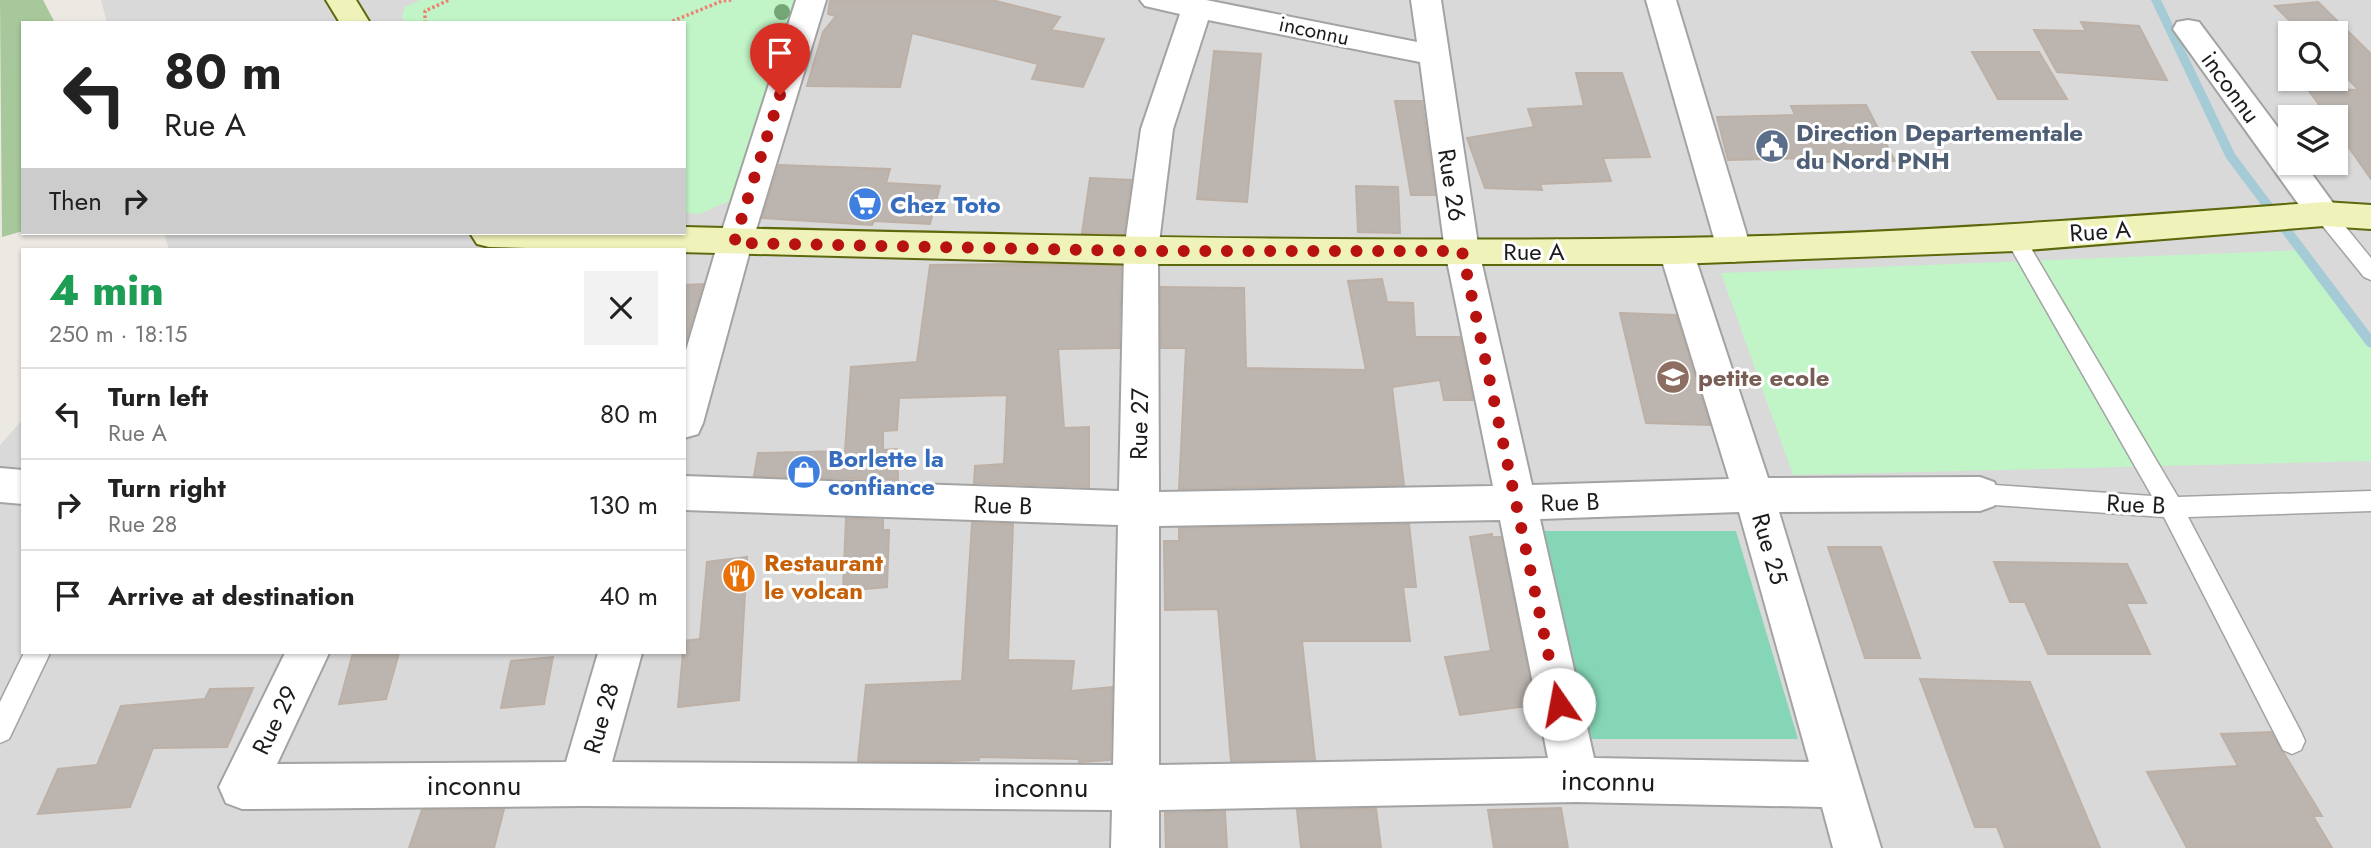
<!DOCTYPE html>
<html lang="en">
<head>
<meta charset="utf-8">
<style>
	:root { --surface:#fff; --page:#f2f2f2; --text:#222; --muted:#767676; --line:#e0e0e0 }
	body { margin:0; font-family:Jost,sans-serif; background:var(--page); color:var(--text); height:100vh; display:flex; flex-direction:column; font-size:26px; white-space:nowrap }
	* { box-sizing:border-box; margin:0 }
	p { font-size:23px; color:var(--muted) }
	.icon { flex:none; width:38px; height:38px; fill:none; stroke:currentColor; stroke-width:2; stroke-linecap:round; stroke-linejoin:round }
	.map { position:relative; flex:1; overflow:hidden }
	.side { position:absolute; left:21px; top:248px; width:665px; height:406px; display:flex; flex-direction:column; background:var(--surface); border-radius:0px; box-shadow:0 2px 5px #0004 }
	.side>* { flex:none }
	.top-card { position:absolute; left:21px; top:21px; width:665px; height:214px; border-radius:0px; box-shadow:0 2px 5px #0004; background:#fff; color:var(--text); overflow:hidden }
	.tools { position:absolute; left:2278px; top:21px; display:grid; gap:14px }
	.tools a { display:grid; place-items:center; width:70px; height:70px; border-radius:0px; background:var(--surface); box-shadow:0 2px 5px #0004; font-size:35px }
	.pin { position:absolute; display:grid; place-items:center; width:60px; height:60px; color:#fff; margin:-72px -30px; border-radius:50% 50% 50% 0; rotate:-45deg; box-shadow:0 0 7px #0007 }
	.pin .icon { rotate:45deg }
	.me { position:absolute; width:77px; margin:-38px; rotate:348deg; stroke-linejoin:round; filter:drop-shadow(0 0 5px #0008) }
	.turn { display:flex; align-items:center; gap:24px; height:147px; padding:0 28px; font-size:32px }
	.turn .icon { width:91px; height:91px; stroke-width:2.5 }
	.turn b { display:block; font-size:49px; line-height:60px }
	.then { display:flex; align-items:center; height:66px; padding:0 28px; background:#0003; gap:14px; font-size:26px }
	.round { display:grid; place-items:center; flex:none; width:74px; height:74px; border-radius:0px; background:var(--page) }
	.summary { display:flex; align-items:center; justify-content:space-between; height:119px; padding:0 28px }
	h1 { font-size:42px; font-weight:800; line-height:52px; color:#1e9e55 }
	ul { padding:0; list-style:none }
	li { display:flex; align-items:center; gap:21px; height:91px; padding:0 28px; border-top:2px solid var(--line) }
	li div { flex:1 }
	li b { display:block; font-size:26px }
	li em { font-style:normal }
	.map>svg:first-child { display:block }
</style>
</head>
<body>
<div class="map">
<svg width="2371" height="848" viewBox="0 0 2371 848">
	<rect width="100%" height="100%" fill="#ece9e2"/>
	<!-- residential -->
	<path fill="#dad9d9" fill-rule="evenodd" d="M101 0H2371V848H0V445L23 419V653H684V250H169L164 233H684V23H107ZM2291 33H2336V79H2291ZM2291 117H2336V163H2291Z"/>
	<!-- forest -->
	<path fill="#a7c89a" d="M0 0H43L55 23H23V231L2 237Z"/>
	<!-- park -->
	<g fill="#c1f4c6">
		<path d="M420 0H799L732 200 699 214 684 213V23H406L402 17 405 7Z"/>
		<path d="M2304 250 2371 341V461L1793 475 1721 273Z"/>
	</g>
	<!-- pitch -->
	<path fill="#85d6b7" d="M1542 531H1736L1798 739H1583Z"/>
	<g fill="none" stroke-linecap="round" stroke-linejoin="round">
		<!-- stream -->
		<path fill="#a5cbd7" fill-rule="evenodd" d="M2151 0H2161L2235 154 2371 334V348L2367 346 2226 158Z"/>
	</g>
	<!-- building -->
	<g fill="#bcb5af" stroke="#bdb0a6" stroke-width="2">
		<path d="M830 0H992L1060 17 1051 30 1104 39 1083 87 1032 79 1038 64 912 33 900 87 807 86 823 32 836 16 828 14Z"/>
		<path d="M2318 2 2371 54V179L2336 129V117H2328L2307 88 2359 90 2336 67V33H2302L2275 6Z"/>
		<path d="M2081 22 2139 26 2167 80 2057 72 2034 30 2086 31Z"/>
		<path d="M1214 51 1261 54 1247 202 1197 199Z"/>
		<path d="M1972 52H2039L2067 99H1998Z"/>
		<path d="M1576 73H1622L1650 157 1603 158 1611 181 1540 184 1542 190 1485 188 1467 138 1534 127 1528 109 1584 106Z"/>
		<path d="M1395 101H1422L1435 195H1411Z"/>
		<path d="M1866 105 1895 161 1816 162 1814 158 1728 160 1717 117 1795 115 1791 106Z"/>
		<path d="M779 165 890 169 886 183 940 186 930 224 874 221 872 225 762 218Z"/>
		<path d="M1090 178 1131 180 1124 234 1082 233Z"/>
		<path d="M1356 186 1398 187 1400 233 1358 232Z"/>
		<path d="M1026 264 1121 266 1119 348 1058 349 1064 428 1089 427V487L974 483 975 466 1004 464 1007 395 899 398 897 430 883 431V450L897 449 898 480 754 476 758 453 845 451 851 367 917 362 930 265Z"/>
		<path d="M1382 279 1387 302 1413 303 1415 337H1460L1473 400H1444L1440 380 1392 387 1404 485 1179 489 1186 348H1161V287L1244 288 1246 368 1366 370 1348 281Z"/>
		<path d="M703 284 684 347V285Z"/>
		<path d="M1620 313 1676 315 1710 425 1646 423Z"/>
		<path d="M846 518 883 520V530H889L887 587 843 591Z"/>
		<path d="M972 523 1013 524 1008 660 1074 661 1071 691 1112 687 1110 760 1079 762V759L979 757V760L948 761H858L866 685 962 681Z"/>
		<path d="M1409 524 1416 587H1403L1410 641H1302L1315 760 1231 761 1218 609 1165 610 1164 541H1179V528Z"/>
		<path d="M1492 534V537H1501L1535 705 1460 715 1445 657 1491 651 1470 537Z"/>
		<path d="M1828 547H1881L1920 658H1865Z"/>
		<path d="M747 557 739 700 678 707 684 641 700 639 707 562Z"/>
		<path d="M1994 562 2127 564 2146 603H2126L2150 654H2048L2025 602H2010Z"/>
		<path d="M353 653H399L386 699 339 704Z"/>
		<path d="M553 657 544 704 501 708 511 661Z"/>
		<path d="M1920 679 2030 682 2100 848H2005L1997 827H1975Z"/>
		<path d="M253 688 227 747 153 748 130 807 38 814 58 769 97 765 121 706 205 699 210 689Z"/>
		<path d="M2271 732 2322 816H2313L2332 848H2187L2147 772 2238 766 2221 734Z"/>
		<path d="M1376 808 1381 848H1301L1297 810Z"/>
		<path d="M1561 808 1568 848H1494L1488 810Z"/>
		<path d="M504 809 494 848H409L422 810Z"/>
		<path d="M1225 811 1227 848H1166L1165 813Z"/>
	</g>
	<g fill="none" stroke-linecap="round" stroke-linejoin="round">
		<!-- lane casing -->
		<g stroke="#a3a3a3" stroke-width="3">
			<g id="lane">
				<path d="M2324 207 2331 209 2371 258V280L2364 277 2317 219 2314 214 2317 209Z"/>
				<path d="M2015 231 2022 233 2178 497 2371 491V511L2188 517 2301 732 2305 741 2301 750 2292 754 2283 750 2164 517 1980 504 1972 501 1968 494 1972 487 1980 484 2152 496 2005 238 2008 233Z"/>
				<path d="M24 653H50L9 739 0 743V702Z"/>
			</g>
		</g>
		<!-- street casing -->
		<g stroke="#a3a3a3" stroke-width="4">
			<g id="street">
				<path d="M796 0H826L752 243 703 423 698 434 684 438V357L718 243Z"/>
				<path d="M1140 0H1206L1417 42 1411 0H1441L1479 251 1532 485 1729 479 1659 251 1664 242 1676 238 1688 242 1693 251 1768 478 1980 477 1994 482 2000 494 1994 506 1980 511 1779 512 1881 848H1833L1822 807 1576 802 1159 810V848H1111L1112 810 583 806 242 809 226 803 219 787 285 653H329L277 764 566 762 598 653H642L612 762 1113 765 1118 525 684 510V476L1119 491 1124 251 1141 129 1180 14 1145 6ZM1208 20 1420 62 1445 251 1493 486 1159 492 1158 251 1173 129ZM1739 512 1809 762 1594 758 1540 519ZM1500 520 1548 758 1159 765V526Z"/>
				<path d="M1646 0H1676L1751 249 1746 258 1734 262 1722 258 1717 249Z"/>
				<path d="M2188 20 2199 22 2291 145V163H2304L2341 214 2336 223 2324 226 2312 223 2173 29 2177 22Z"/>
				<path d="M0 468 23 470V504L0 502Z"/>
			</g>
		</g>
		<!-- secondary casing -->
		<g stroke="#5d680d" stroke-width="4">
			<g id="secondary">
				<path d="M326 0H356L370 23H340Z"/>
				<path d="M2324 202 2371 205V229L2324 226 2015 251 1676 264H1141L489 247 477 244 470 233H684V227C1014 235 1344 243 1674 238 1891 235 2108 218 2324 202Z"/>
			</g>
		</g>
		<!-- path -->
		<g stroke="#ee7f71" stroke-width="3.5" stroke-dasharray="2.5 2.5" stroke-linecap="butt">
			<path d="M425 23V11L449 0"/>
			<path d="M668 23 722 1 732 0"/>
		</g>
		<!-- lane -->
		<use href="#lane" fill="#fff" fill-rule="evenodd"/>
		<!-- street -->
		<use href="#street" fill="#fff" fill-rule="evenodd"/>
		<!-- secondary -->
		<use href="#secondary" fill="#f0f3b9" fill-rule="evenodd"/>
	</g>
	<!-- trees -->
	<circle fill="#75a675" cx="782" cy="12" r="8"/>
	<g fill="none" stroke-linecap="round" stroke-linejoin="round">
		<!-- route -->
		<path stroke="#b71110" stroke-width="12" stroke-dasharray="0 21.6" d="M780 95 734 243 1141 251H1462L1559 704"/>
	</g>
	<!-- icons -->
	<defs>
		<g id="civic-disc" transform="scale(1.75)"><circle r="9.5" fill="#5c6f8a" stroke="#fff"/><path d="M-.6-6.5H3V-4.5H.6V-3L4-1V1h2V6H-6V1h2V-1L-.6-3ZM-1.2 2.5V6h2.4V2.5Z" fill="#fff"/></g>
		<g id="supermarket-disc" transform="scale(1.75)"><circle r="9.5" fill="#3f7fe0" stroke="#fff"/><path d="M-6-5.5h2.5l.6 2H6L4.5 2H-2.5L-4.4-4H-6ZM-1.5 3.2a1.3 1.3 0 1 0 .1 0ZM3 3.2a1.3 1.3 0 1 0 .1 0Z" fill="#fff"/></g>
		<g id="school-disc" transform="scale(1.75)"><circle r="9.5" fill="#8d6e63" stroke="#fff"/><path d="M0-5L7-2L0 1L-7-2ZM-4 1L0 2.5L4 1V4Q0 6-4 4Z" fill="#fff"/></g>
		<g id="shop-disc" transform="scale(1.75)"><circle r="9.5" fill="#3f7fe0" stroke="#fff"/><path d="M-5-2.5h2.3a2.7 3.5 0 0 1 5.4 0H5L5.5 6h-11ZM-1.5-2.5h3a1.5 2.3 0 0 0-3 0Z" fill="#fff"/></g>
		<g id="restaurant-disc" transform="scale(1.75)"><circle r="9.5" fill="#e8710a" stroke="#fff"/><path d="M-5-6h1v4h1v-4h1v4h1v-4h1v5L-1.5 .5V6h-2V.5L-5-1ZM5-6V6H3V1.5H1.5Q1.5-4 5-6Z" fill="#fff"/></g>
	</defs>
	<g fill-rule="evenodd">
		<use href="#civic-disc" x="1772" y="146"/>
		<use href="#supermarket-disc" x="865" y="204"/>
		<use href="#school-disc" x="1673" y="377"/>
		<use href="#shop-disc" x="804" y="472"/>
		<use href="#restaurant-disc" x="739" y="576"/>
	</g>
	<g text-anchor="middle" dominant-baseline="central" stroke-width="6" stroke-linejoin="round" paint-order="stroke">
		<!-- far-street labels -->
		<g font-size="21" fill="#1c1c1c" stroke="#fff">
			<text transform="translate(1314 31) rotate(12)">inconnu</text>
		</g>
		<!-- street labels -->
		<g font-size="24" fill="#1c1c1c" stroke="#fff">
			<text transform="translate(2231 87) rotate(54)">inconnu</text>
			<text transform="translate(1452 185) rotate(81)">Rue 26</text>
			<text transform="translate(2100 231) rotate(-4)">Rue A</text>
			<text x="1534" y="251">Rue A</text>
			<text transform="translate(1139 424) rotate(-89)">Rue 27</text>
			<text transform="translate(1570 502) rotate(-2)">Rue B</text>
			<text transform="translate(2136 504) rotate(3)">Rue B</text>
			<text transform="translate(1003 505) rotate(2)">Rue B</text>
			<text transform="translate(1770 549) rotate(74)">Rue 25</text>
			<text transform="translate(601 718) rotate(-74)">Rue 28</text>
			<text transform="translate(275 720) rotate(-64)">Rue 29</text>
		</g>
		<!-- service labels -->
		<g font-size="24" font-weight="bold" fill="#4e5e75" stroke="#fff" text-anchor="start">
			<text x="1796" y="132">Direction Departementale<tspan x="1796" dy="28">du Nord PNH</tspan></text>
		</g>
		<!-- shop labels -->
		<g font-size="24" font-weight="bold" fill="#366cbe" stroke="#fff" text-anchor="start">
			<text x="890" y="204">Chez Toto</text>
			<text x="828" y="458">Borlette la<tspan x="828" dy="28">confiance</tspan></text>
		</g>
		<!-- education labels -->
		<g font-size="24" font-weight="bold" fill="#785e54" stroke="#fff" text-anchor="start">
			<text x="1698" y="377">petite ecole</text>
		</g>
		<!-- food labels -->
		<g font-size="24" font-weight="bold" fill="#c56008" stroke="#fff" text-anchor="start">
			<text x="764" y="562">Restaurant<tspan x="764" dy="28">le volcan</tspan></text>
		</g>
		<!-- near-street labels -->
		<g font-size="28" fill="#1c1c1c" stroke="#fff">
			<text transform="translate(1608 781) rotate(1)">inconnu</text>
			<text x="474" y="785">inconnu</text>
			<text x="1041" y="787">inconnu</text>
		</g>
	</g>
</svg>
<div class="tools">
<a><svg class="icon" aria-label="search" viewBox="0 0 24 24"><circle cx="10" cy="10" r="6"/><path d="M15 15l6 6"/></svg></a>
<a><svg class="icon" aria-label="layers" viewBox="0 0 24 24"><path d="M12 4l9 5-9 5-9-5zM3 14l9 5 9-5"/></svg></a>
</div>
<div class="pin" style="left:780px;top:95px;background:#d93025"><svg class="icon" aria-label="arrive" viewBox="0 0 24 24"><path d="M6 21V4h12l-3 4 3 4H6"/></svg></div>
<svg class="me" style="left:1559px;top:704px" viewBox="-20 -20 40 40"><circle r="19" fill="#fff"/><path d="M0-13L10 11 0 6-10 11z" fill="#b71110"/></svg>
<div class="top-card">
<div class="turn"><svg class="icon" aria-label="left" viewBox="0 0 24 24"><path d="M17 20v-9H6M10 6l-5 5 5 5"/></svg><div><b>80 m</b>Rue A</div></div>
<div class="then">Then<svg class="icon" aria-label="right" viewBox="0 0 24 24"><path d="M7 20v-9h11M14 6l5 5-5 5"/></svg></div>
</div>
<section class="side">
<div class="summary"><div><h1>4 min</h1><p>250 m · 18:15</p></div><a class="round"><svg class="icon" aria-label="close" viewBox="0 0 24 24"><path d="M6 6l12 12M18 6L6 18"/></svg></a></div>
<ul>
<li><svg class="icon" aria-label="left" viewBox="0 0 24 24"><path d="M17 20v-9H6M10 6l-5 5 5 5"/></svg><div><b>Turn left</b><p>Rue A</p></div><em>80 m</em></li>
<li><svg class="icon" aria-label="right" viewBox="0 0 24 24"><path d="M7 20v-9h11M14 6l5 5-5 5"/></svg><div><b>Turn right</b><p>Rue 28</p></div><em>130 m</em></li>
<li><svg class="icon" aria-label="arrive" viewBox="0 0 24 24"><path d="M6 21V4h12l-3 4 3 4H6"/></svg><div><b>Arrive at destination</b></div><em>40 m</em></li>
</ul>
</section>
</div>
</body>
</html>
